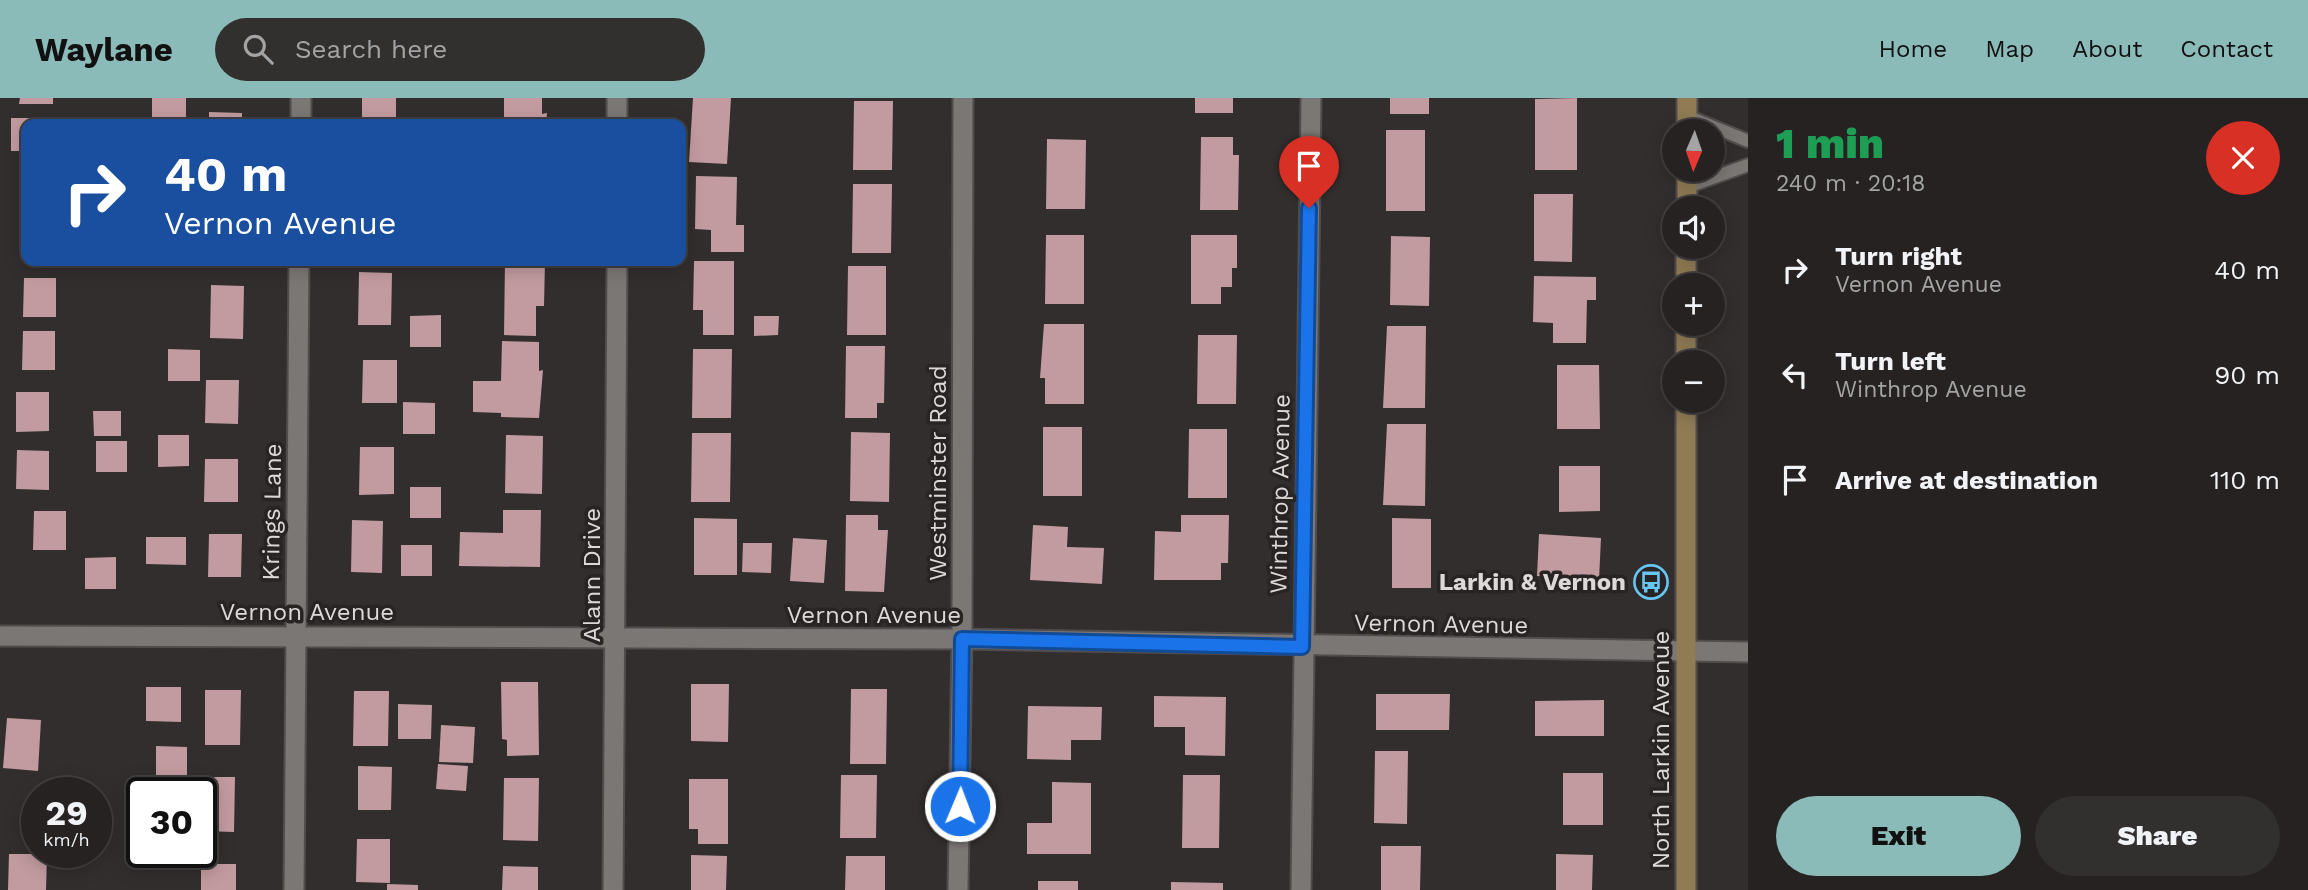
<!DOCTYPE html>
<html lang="en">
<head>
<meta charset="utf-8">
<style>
	:root { --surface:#262222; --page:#322f2f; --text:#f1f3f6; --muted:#a4a4a5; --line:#423f40; --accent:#8bbbb9 }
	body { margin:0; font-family:"Work Sans",sans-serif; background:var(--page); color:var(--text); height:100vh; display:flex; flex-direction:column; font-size:26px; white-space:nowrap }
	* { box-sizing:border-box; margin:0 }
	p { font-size:23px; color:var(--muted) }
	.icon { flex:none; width:38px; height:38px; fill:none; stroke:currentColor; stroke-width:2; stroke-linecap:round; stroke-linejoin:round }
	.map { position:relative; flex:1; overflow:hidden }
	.side { display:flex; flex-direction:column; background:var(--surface); width:560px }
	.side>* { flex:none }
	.top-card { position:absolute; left:21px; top:21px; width:665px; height:147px; border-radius:14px; box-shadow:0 4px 18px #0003,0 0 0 2px var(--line); background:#1a4fa0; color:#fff; overflow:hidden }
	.needle { width:46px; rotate:182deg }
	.controls { position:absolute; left:1662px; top:21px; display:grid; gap:14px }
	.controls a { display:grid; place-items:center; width:63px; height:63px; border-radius:50%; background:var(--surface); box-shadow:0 4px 18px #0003,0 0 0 2px var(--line); font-size:35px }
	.speed { position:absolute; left:21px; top:679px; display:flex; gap:14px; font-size:35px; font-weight:700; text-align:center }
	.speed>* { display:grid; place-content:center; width:91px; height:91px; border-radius:50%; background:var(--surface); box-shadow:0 4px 18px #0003,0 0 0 2px var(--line); line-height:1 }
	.speed small { font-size:18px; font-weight:400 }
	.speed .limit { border:4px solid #111; border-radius:10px; background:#fff; color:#111 }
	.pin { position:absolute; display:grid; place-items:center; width:60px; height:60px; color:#fff; margin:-72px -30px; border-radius:50% 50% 50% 0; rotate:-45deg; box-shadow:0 0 7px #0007 }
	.pin .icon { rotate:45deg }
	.me { position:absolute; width:77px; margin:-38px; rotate:1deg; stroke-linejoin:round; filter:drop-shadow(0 0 5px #0008) }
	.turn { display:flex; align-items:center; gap:24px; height:147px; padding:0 28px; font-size:32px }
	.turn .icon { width:91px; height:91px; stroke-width:2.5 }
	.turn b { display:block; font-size:49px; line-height:60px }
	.round { display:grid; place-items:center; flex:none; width:74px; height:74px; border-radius:37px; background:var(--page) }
	.head { display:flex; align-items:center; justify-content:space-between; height:119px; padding:0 28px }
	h1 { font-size:42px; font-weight:800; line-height:52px; color:#1e9e55 }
	.action { display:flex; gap:14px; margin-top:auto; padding:14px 28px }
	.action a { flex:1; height:80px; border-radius:42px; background:var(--accent); color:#111; font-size:28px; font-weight:800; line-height:80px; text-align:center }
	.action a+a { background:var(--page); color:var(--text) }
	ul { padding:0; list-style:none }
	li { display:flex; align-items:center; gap:21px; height:105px; padding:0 28px }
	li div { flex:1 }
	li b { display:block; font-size:26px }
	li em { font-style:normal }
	header { display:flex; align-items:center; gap:42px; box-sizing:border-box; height:98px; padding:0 35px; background:var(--accent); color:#111 }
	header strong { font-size:33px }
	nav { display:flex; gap:38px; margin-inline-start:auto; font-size:24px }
	.search { width:490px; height:63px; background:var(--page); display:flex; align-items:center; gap:18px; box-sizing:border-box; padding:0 24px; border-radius:38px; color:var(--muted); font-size:26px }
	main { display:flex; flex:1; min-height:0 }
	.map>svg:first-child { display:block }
</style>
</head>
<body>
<header>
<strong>Waylane</strong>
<div class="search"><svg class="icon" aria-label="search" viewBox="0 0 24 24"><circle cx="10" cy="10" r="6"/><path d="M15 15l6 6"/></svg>Search here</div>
<nav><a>Home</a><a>Map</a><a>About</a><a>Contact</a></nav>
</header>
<main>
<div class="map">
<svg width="1748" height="792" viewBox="0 0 1748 792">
	<rect width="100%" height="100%" fill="#322e2d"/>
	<!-- building -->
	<g fill="#c29ba0">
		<path d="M20 0H53V6H19Z"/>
		<path d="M152 0H186V23L152 22Z"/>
		<rect x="362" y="0" width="34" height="26"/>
		<path d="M504 0H542V16L547 15 546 26H504Z"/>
		<path d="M693 0H731L727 66 689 64Z"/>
		<rect x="1195" y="0" width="38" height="15"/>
		<rect x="1390" y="0" width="39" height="16"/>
		<path d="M1577 0V72H1535V1Z"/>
		<path d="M854 3H893L892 72H853Z"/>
		<path d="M209 14 242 15V26H209Z"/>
		<path d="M11 20H56V26H26V53H11Z"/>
		<rect x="1386" y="32" width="39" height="81"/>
		<path d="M1201 39H1233V57H1239L1238 112H1200Z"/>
		<path d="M1047 41 1086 42 1085 111H1046Z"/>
		<path d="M696 78 737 79 736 127H744V154H711V132L695 131Z"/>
		<path d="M853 86H892L891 155H852Z"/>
		<path d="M1534 96H1573L1572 164 1534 163Z"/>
		<path d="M1046 137H1084V206H1045Z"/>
		<path d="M1191 137H1237V170H1232V189H1221V206H1191Z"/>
		<path d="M1391 138 1430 139 1429 208 1390 207Z"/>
		<path d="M505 163H545L544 208H536V238L504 237Z"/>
		<path d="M694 163H734V237H703V212H693Z"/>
		<path d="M848 168H886V237H847Z"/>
		<path d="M359 174 392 175 391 227H358Z"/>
		<path d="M1534 178 1596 179V202H1587L1586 245H1553V225L1533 224Z"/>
		<path d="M24 180H56V219H23Z"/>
		<path d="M211 187 244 188 243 241 210 240Z"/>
		<path d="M441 217V249H410V218Z"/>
		<path d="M754 218H779L778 237 754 238Z"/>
		<path d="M1044 226H1084V306H1045V280H1040Z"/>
		<path d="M1387 228H1426L1425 310H1383Z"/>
		<path d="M23 233H55V272H22Z"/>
		<path d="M1198 237H1237L1236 306H1197Z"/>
		<path d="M502 243 539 244V273L543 272 539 320 501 319V315L473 314V283H501Z"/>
		<path d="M846 248H885L884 305H877V320H845Z"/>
		<path d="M168 251 200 252V283H168Z"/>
		<path d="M693 251H732L731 320H692Z"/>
		<path d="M363 262H397V305H362Z"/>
		<path d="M1557 267H1599L1600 331H1557Z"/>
		<path d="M206 282H239L238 326 205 325Z"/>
		<path d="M16 294H49V333L16 334Z"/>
		<path d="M403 304 435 305V336H403Z"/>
		<path d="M93 313H121V338H94Z"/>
		<path d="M1387 326H1426L1425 408 1383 407Z"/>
		<rect x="1043" y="329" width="39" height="69"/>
		<path d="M1189 331H1227V400H1188Z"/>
		<path d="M851 334 890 335 889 404 850 403Z"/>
		<path d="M692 335H731L730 404H691Z"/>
		<path d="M158 337H189V368L158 369Z"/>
		<path d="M506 337 543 338 542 396 505 395Z"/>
		<rect x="96" y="343" width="31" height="31"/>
		<path d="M360 349H394V396L359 397Z"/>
		<path d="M17 352 49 353V392L16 391Z"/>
		<path d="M205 361H238V404H204Z"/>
		<path d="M1559 368H1600V413L1559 414Z"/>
		<rect x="410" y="389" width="31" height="31"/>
		<path d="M503 412H541L540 469 459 468 460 434 503 435Z"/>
		<path d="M34 413H66V452H33Z"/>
		<path d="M846 417H878V432H888L884 494 845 493Z"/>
		<path d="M1181 417H1229L1228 465H1221V482H1154L1155 433 1181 434Z"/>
		<path d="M694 420 737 421V477H694Z"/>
		<path d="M1392 420 1431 421V490H1392Z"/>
		<path d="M352 422 383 423 382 475 351 474Z"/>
		<path d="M1033 427 1068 429 1067 449 1104 450 1102 486 1030 482Z"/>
		<path d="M209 436H242L241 479H208Z"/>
		<path d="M1539 436 1601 440 1599 482 1537 478Z"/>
		<path d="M146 439H186V467L146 466Z"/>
		<path d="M793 440 827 442 824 485 790 483Z"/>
		<path d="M743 445H772L771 475 742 474Z"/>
		<rect x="401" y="447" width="31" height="31"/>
		<path d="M116 459V491H85V460Z"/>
		<path d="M501 584H538L539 657 507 658V642L502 641Z"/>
		<path d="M691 586H729L728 644 691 643Z"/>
		<path d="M146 589H181V624L146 623Z"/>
		<path d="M851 591H887L886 666H850Z"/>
		<path d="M205 592H241L240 647H205Z"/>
		<path d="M354 593H389L388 648H353Z"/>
		<path d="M1376 596H1450L1449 632H1376Z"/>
		<path d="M1154 598 1226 599 1225 658 1185 657V629H1154Z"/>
		<path d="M1604 602V638H1535V603Z"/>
		<path d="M398 606 432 607 431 641H398Z"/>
		<path d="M1028 608 1102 609 1101 642H1071V662L1027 661Z"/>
		<path d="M7 620 41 622 38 673 3 670Z"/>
		<path d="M441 627 475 629 473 665 439 664Z"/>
		<path d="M156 648 187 649V679H156Z"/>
		<path d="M1375 653H1408L1407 726 1374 725Z"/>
		<path d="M438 666 468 668 466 693 436 691Z"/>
		<path d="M358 668 392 669 391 712H358Z"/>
		<rect x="1563" y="675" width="40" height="52"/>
		<path d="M841 677H877L876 740H840Z"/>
		<path d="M1183 677H1220L1219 750H1182Z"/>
		<path d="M200 679H235L234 734 201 733Z"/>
		<path d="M504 680H539L538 743 503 742Z"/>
		<path d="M689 681H728V746H698V731H689Z"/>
		<path d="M1052 684 1091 685V756H1027V725H1052Z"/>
		<path d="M357 741H390V785L356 784Z"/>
		<path d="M1381 748H1421L1420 792H1381Z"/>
		<path d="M164 754H196V759L164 758Z"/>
		<path d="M9 756H47L46 792H8Z"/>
		<path d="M1556 756 1593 757 1592 792H1556Z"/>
		<path d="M691 757 727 758 726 792H691Z"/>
		<path d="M846 758H885V792H845Z"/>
		<rect x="201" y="766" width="35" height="26"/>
		<path d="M503 768 538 769V792H502Z"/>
		<rect x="1038" y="783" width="40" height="9"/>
		<path d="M1171 784 1223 785V792H1171Z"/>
		<path d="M387 786 418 787V792H387Z"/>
	</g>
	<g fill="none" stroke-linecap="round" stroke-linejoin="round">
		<!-- service casing -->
		<g stroke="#504d4c" stroke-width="16">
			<g id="service">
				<path d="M1687 18 1748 43"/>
				<path d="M1687 89 1748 67"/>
			</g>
		</g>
		<!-- minor casing -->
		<g stroke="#504d4c" stroke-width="23">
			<g id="minor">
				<path d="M301 26V0"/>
				<path d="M617 26V0"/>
				<path d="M0 538 962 541 1748 554"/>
				<path d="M294 792 299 163"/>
				<path d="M613 792 617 163"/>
				<path d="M958 792 962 541 963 0"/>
				<path d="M1301 792 1311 0"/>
			</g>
		</g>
		<!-- secondary casing -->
		<g stroke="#504d4c" stroke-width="23">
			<g id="secondary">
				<path d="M1687 33V0"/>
				<path d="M1687 110V72"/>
				<path d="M1686 187V149"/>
				<path d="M1686 264V226"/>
				<path d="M1686 792V303"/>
			</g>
		</g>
		<!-- service -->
		<use href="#service" stroke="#7b7775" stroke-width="12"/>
		<!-- minor -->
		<use href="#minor" stroke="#7b7775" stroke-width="19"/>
		<!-- secondary -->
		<use href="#secondary" stroke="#907b54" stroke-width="19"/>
	</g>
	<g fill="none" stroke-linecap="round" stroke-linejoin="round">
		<!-- route casing -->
		<g stroke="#114b97" stroke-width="18">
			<path id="route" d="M960 708 962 541 1302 549 1309 110"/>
		</g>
		<!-- route -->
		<use href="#route" stroke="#1a73e8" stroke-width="12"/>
	</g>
	<!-- icons -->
	<defs>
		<g id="bus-ring" transform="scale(1.75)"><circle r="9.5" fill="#282423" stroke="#68c4f0" stroke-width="1.5"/><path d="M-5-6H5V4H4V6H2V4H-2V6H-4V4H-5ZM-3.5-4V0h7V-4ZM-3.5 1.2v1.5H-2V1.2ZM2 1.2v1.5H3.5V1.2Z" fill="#68c4f0"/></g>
	</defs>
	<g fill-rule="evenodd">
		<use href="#bus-ring" x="1651" y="484"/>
	</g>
	<g text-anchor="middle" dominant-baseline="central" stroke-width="7" stroke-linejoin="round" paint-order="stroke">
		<!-- street labels -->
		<g font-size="24" fill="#dcd9d8" stroke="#282423">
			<text transform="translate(938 375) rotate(-90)">Westminster Road</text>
			<text transform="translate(1280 396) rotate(-89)">Winthrop Avenue</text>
			<text transform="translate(272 414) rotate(-89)">Krings Lane</text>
			<text transform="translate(592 477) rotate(-90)">Alann Drive</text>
			<text x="307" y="514">Vernon Avenue</text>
			<text x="874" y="517">Vernon Avenue</text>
			<text transform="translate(1441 526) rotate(1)">Vernon Avenue</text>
			<text transform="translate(1661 652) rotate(-90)">North Larkin Avenue</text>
		</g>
		<!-- poi labels -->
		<g font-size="24" font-weight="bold" fill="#dcd9d8" stroke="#282423" text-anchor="end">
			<text x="1626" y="484">Larkin &amp; Vernon</text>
		</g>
	</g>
</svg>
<div class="controls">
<a><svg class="needle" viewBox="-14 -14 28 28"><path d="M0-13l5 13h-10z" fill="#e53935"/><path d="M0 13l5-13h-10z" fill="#a4a4a5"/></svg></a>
<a><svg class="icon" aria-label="sound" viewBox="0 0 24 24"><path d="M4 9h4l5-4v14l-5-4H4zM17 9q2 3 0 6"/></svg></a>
<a>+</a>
<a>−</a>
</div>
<div class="speed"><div>29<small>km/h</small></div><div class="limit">30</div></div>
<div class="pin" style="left:1309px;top:110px;background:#d93025"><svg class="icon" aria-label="arrive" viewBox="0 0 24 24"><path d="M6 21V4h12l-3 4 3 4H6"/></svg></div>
<svg class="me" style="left:960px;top:708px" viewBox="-20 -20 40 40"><circle r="17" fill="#1a73e8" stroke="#fff" stroke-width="3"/><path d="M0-11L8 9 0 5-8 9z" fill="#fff"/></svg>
<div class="top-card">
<div class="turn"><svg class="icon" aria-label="right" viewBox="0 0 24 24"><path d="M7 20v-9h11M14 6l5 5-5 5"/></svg><div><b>40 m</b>Vernon Avenue</div></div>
</div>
</div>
<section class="side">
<div class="head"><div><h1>1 min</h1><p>240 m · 20:18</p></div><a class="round" style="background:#d93025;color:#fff"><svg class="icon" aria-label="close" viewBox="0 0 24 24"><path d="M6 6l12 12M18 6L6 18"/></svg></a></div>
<ul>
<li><svg class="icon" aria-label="right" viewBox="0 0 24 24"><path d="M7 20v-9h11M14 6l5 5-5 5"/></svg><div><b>Turn right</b><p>Vernon Avenue</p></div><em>40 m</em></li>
<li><svg class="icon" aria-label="left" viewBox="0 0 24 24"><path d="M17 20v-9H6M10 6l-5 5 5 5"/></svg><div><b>Turn left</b><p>Winthrop Avenue</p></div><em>90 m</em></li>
<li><svg class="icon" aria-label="arrive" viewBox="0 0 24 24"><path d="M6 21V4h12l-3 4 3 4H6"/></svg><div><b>Arrive at destination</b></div><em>110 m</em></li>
</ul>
<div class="action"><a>Exit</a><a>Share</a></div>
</section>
</main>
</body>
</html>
